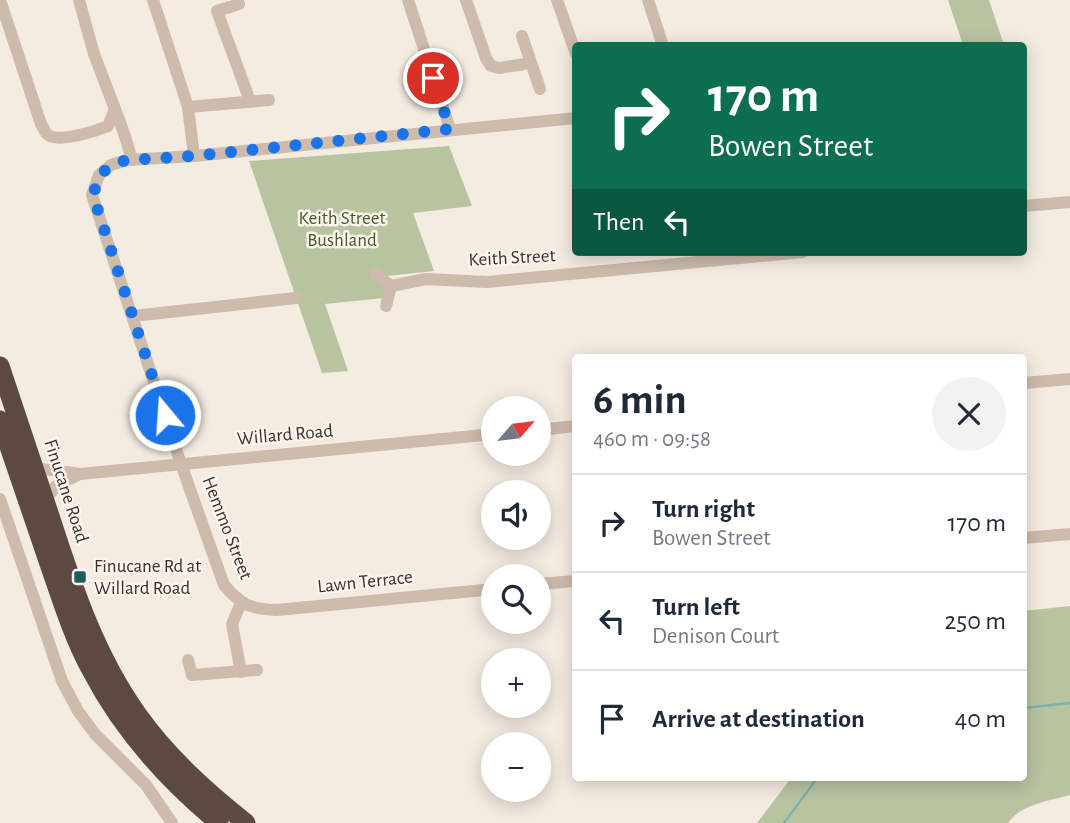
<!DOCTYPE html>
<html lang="en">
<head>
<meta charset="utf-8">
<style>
	:root { --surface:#fff; --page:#f2f2f3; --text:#1f2937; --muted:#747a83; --line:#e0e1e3 }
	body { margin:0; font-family:"Alegreya Sans",sans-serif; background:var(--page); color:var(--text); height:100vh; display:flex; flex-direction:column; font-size:26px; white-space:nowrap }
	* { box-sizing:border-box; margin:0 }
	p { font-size:23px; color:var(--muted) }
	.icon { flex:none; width:38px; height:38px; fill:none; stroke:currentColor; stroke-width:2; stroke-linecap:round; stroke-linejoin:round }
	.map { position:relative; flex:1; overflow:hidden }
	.drawer { position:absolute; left:572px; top:354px; width:455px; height:427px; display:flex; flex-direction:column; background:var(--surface); border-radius:7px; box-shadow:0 4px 18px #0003 }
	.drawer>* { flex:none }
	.guide { position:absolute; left:572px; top:42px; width:455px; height:214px; border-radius:7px; box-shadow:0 4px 18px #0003; background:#0b6e4f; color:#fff; overflow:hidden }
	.needle { width:46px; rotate:62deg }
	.fabs { position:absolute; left:481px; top:396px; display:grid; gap:14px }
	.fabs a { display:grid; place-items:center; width:70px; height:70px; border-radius:50%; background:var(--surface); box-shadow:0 4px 18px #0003; font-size:35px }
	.pin { position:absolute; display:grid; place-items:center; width:60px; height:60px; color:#fff; margin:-30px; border:4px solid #fff; border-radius:50%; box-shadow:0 2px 7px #0007 }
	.me { position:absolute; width:77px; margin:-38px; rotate:342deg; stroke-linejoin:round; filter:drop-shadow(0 0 5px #0008) }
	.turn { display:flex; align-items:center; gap:24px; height:147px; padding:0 21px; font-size:32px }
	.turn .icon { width:91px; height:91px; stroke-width:2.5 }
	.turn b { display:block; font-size:49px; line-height:60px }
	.then { display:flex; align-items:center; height:66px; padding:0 21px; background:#0003; gap:14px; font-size:26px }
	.round { display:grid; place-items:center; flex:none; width:74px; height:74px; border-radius:37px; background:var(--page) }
	.head { display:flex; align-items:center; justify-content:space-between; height:119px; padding:0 21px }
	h1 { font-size:42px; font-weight:600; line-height:52px }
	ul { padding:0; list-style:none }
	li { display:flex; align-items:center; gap:21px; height:98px; padding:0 21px; border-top:2px solid var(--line) }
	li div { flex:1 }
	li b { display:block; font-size:26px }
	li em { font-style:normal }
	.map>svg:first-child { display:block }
</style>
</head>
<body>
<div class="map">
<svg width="1070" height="823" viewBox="0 0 1070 823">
	<rect width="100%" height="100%" fill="#f4ebe1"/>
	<!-- green -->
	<g fill="#b8c4a0">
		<path d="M948 0H989L1004 45H963Z"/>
		<path d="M449 146 472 206 413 213 434 271 387 276 394 297 325 304 348 371 322 373 249 161Z"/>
		<path d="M1070 606V795C1049 801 1021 804 1008 823H757L792 777H1024V611Z"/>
	</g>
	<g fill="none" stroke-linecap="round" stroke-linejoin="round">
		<!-- stream -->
		<g stroke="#7fb0b2" stroke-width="2.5">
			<path d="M1024 708 1070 703"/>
			<path d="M784 823 818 777"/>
		</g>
		<!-- minor -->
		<g stroke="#cdbbac" stroke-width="12">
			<path d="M0 0 41 124C42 125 46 134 47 134 57 144 96 131 108 126L115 109 94 54 79 0"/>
			<path d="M153 0 188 107 194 156"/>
			<path d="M237 0 239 4 217 11 250 101"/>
			<path d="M408 0 450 129"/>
			<path d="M466 0 486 58 491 66 499 68 531 63"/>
			<path d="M557 0 576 54"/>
			<path d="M648 0 663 46"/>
			<path d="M522 36 540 89"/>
			<path d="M188 107 269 100"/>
			<path d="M115 109C122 126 127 142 132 160"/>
			<path d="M1024 206 1070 202"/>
			<path d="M375 274 391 286 386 306"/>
			<path d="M391 286 426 279 487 282 803 252"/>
			<path d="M133 316 296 298"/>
			<path d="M1024 383 1070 379"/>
			<path d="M539 430 576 426"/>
			<path d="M33 466C49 472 64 471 80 474L494 434"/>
			<path d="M0 499 62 681 78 711 95 734 146 785 172 823"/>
			<path d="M45 500 56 486 80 474"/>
			<path d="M1024 538 1070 534"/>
			<path d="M539 584 576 581"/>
			<path d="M494 589 277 610C250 609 241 605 224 585L181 464 92 195 99 175 111 165 127 160 194 156 576 118"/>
			<path d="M188 660 192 675 257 670"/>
			<path d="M241 672 232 624 241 603"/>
		</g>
		<!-- highway -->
		<g stroke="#5c4a42" stroke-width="19">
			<path d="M0 366C17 418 35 470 52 522 74 590 96 656 138 715 168 757 206 791 246 823"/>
			<path d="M0 420C16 467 32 514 48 561 61 598 72 635 91 670 122 730 167 780 219 823"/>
		</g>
	</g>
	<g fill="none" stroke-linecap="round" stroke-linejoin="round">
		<!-- route -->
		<path stroke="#1a73e8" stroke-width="12" stroke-dasharray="0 21.6" d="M165 415 93 195 99 176 111 165 127 160 194 156 450 129 433 78"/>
	</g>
	<!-- markers -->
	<rect fill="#1f5a5e" stroke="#fbf5ee" stroke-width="2.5" x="73" y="570" width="14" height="14" rx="3.5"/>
	<g text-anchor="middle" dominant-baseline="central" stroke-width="5" stroke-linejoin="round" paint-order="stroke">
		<!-- park labels -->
		<g font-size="19" fill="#4a5a2e" stroke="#fbf5ee">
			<text x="342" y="218">Keith Street<tspan x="342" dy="22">Bushland</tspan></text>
		</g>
		<!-- street labels -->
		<g font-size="19" fill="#3b302b" stroke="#fbf5ee">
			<text transform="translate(512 258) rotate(-3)">Keith Street</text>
			<text transform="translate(285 435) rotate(-5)">Willard Road</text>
			<text transform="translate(66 491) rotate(72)">Finucane Road</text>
			<text transform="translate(227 528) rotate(69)">Hemmo Street</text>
			<text transform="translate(365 582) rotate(-6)">Lawn Terrace</text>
		</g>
		<!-- poi labels -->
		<g font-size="19" fill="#3b302b" stroke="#fbf5ee" text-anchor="start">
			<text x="94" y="566">Finucane Rd at<tspan x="94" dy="22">Willard Road</tspan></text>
		</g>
	</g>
</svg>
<div class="fabs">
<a><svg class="needle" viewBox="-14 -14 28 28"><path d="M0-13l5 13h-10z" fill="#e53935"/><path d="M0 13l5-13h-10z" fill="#747a83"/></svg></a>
<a><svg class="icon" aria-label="sound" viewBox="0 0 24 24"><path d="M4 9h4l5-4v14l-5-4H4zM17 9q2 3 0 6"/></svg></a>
<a><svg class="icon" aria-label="search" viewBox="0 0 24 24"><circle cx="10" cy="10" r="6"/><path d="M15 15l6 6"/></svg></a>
<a>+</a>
<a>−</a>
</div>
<div class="pin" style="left:433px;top:78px;background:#d93025"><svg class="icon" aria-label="arrive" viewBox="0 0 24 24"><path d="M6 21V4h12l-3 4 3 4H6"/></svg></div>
<svg class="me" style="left:165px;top:415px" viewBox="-20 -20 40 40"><circle r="17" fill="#1a73e8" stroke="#fff" stroke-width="3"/><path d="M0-11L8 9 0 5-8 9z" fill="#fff"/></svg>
<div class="guide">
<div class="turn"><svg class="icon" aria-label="right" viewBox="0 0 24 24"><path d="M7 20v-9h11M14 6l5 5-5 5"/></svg><div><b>170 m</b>Bowen Street</div></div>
<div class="then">Then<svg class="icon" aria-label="left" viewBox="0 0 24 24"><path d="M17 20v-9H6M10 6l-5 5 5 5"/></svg></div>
</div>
<section class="drawer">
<div class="head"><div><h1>6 min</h1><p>460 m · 09:58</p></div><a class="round"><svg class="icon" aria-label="close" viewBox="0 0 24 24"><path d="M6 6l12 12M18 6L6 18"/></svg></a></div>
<ul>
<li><svg class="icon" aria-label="right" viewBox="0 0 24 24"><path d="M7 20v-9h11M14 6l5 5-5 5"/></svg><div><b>Turn right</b><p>Bowen Street</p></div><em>170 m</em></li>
<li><svg class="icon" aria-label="left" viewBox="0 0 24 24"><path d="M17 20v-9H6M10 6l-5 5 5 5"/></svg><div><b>Turn left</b><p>Denison Court</p></div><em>250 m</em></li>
<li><svg class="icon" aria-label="arrive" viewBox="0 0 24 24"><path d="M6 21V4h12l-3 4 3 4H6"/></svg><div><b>Arrive at destination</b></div><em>40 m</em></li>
</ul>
</section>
</div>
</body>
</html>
